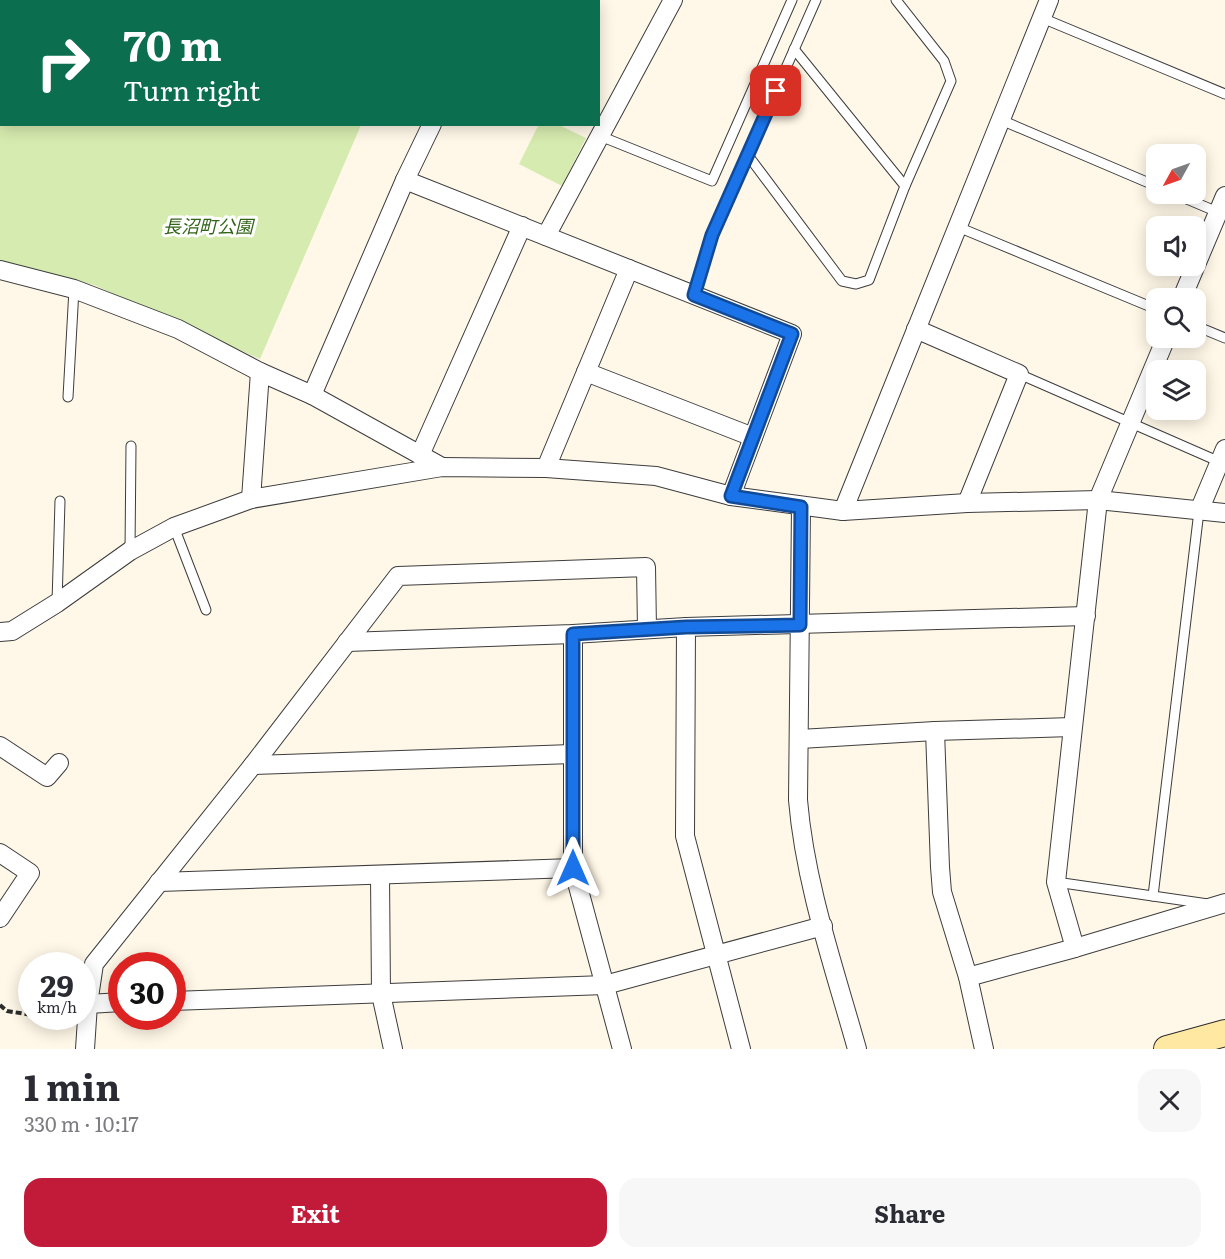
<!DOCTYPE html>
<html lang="en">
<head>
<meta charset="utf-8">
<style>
	:root { --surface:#fff; --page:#f7f7f7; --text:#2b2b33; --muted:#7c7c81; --accent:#c11b39 }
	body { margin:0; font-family:Literata,"Noto Sans JP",serif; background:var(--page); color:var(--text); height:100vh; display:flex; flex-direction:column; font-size:22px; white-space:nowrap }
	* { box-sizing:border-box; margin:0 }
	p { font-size:20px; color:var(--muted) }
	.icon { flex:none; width:33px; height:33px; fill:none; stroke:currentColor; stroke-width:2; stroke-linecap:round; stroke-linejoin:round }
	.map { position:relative; height:1049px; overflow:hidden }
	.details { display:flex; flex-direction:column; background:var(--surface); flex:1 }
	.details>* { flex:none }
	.top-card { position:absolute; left:0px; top:0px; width:600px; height:126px; box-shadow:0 3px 15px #0003; background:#0b6e4f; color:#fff; overflow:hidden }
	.needle { width:39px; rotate:230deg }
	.controls { position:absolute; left:1146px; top:144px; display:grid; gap:12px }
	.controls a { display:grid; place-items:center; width:60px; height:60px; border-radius:12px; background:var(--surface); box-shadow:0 3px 15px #0003; font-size:30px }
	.speed { position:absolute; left:18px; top:952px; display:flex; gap:12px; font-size:30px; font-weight:700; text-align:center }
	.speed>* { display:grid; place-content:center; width:78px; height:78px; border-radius:50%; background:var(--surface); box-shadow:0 3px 15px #0003; line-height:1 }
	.speed small { font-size:15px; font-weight:400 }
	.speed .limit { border:9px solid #d22; background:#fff; color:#111 }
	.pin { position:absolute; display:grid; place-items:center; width:51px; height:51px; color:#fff; margin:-26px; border-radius:12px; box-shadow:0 3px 9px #0006 }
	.me { position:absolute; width:66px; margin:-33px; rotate:0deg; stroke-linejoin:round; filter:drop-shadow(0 0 4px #0008) }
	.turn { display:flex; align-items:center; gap:21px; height:126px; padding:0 24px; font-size:27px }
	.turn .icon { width:78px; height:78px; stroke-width:2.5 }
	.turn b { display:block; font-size:42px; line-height:51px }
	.round { display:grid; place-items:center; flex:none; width:63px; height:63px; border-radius:18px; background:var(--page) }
	.head { display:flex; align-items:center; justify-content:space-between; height:102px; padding:0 24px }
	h1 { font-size:36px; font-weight:700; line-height:45px }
	.primary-button { display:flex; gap:12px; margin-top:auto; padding:12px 24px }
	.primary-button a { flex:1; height:69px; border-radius:18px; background:var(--accent); color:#fff; font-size:24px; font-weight:700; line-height:69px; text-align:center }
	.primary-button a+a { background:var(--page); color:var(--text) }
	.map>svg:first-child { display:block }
</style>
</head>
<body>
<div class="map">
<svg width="1225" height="1049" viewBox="0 0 1225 1049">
	<rect width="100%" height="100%" fill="#fff7e7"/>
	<!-- green -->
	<g fill="#d6ebaf">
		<path d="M0 0 145 1 2 2V124L361 125 260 359 94 285 0 262Z"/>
		<path d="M539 124 559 125 586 138 562 186 519 164Z"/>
	</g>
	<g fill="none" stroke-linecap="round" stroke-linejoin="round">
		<!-- lane casing -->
		<g stroke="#3d3d3d" stroke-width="11">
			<g id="lane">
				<path d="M1042 18 1225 94"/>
				<path d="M794 49 905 186"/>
				<path d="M1001 120 1156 186"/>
				<path d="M600 136 712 181 792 0"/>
				<path d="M747 154 842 281 856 284 869 280 905 186 951 81 944 61 896 0"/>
				<path d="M1175 194 1220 213"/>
				<path d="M958 227 1156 309"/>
				<path d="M695 295 712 235 816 0"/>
				<path d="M1196 326 1225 338"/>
				<path d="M1019 374 1220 462"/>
				<path d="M68 397 74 289"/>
				<path d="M174 527 206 610"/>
				<path d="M130 551 131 446"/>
				<path d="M57 603 60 501"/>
				<path d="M1056 882 1208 904"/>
				<path d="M1153 896 1199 511"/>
			</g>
		</g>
		<!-- street casing -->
		<g stroke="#3d3d3d" stroke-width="20">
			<g id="street">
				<path d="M327 2V0"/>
				<path d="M543 2 544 0"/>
				<path d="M405 180 792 334 731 496"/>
				<path d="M546 236 673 0"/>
				<path d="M0 270 74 289 178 329 260 372 312 395 442 467"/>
				<path d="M1182 298 1225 196"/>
				<path d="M916 329 1019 374 967 503"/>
				<path d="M586 372 753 437"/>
				<path d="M312 395 405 180 432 124"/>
				<path d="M420 455 522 226"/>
				<path d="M546 468 629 269"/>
				<path d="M251 499 260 372"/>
				<path d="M801 507 798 800C805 884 834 967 857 1049"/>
				<path d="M843 511 1049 0"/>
				<path d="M1199 511 1225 449"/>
				<path d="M686 627 685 836 741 1049"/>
				<path d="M0 632 12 631 57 603 130 551 174 527 251 499 442 467 546 468 656 476 731 496 843 511 967 503 1098 500 1225 513"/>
				<path d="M573 634V868L622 1049"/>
				<path d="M347 642 573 634 686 627 1086 616"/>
				<path d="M935 731 940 867 942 892 968 977 984 1049"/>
				<path d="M800 739 935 731 1072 727"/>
				<path d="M0 746 47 777 59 763"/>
				<path d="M253 765 572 754"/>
				<path d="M0 853 30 873 0 918"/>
				<path d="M380 875 381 994 393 1049"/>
				<path d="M159 882 573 868"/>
				<path d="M1075 948 1056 882 1098 500 1166 338"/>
				<path d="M968 977 1075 948 1225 903"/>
				<path d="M172 1001 605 985 823 926"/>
				<path d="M88 1004 122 1002"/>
				<path d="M85 1049 88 1004 94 964 253 765 398 576 646 567 647 629"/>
			</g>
		</g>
		<!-- secondary casing -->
		<g stroke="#2c2c2c" stroke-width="28">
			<path id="secondary" d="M1167 1049 1225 1033"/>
		</g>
		<!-- path -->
		<g stroke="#2c2c2c" stroke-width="4" stroke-dasharray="6 3" stroke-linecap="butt">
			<path d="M0 1005 7 1011 32 1015"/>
			<path d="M42 1017 68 1022"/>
		</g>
		<!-- lane -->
		<use href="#lane" stroke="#fff" stroke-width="9"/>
		<!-- street -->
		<use href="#street" stroke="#fff" stroke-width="18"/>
		<!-- secondary -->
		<use href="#secondary" stroke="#ffe8a2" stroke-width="26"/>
	</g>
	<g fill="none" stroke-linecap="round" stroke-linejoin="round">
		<!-- route casing -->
		<g stroke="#114b97" stroke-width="15">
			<path id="route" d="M573 868V634L686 627 800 625 801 507 731 496 792 334 694 295 712 235 776 91"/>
		</g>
		<!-- route -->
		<use href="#route" stroke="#1a73e8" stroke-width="10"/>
	</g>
	<g text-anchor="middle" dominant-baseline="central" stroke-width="6" stroke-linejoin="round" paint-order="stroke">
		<!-- park labels -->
		<g font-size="18" font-style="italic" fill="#326418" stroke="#fff">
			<text x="208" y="225">長沼町公園</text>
		</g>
	</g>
</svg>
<div class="controls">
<a><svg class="needle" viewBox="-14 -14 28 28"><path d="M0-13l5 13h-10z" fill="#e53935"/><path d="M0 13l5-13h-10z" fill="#7c7c81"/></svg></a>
<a><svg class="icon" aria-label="sound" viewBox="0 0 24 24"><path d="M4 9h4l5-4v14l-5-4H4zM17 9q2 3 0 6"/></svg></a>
<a><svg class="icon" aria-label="search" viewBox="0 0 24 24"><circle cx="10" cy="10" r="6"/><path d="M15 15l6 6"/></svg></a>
<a><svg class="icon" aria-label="layers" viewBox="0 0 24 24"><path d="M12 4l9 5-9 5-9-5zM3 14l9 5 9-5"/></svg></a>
</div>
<div class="speed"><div>29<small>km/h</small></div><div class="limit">30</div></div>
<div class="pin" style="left:776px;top:91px;background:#d93025"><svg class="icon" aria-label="arrive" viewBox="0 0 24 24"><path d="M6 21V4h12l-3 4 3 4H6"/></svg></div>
<svg class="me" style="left:573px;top:868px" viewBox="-20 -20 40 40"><path d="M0-17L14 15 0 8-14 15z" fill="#1a73e8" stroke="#fff" stroke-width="4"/></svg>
<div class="top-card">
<div class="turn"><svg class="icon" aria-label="right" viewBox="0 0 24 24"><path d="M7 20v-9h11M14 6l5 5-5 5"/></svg><div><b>70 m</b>Turn right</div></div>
</div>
</div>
<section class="details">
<div class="head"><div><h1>1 min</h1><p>330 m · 10:17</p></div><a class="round"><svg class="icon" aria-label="close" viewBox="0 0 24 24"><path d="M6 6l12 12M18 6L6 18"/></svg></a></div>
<div class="primary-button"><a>Exit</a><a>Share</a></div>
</section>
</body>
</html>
